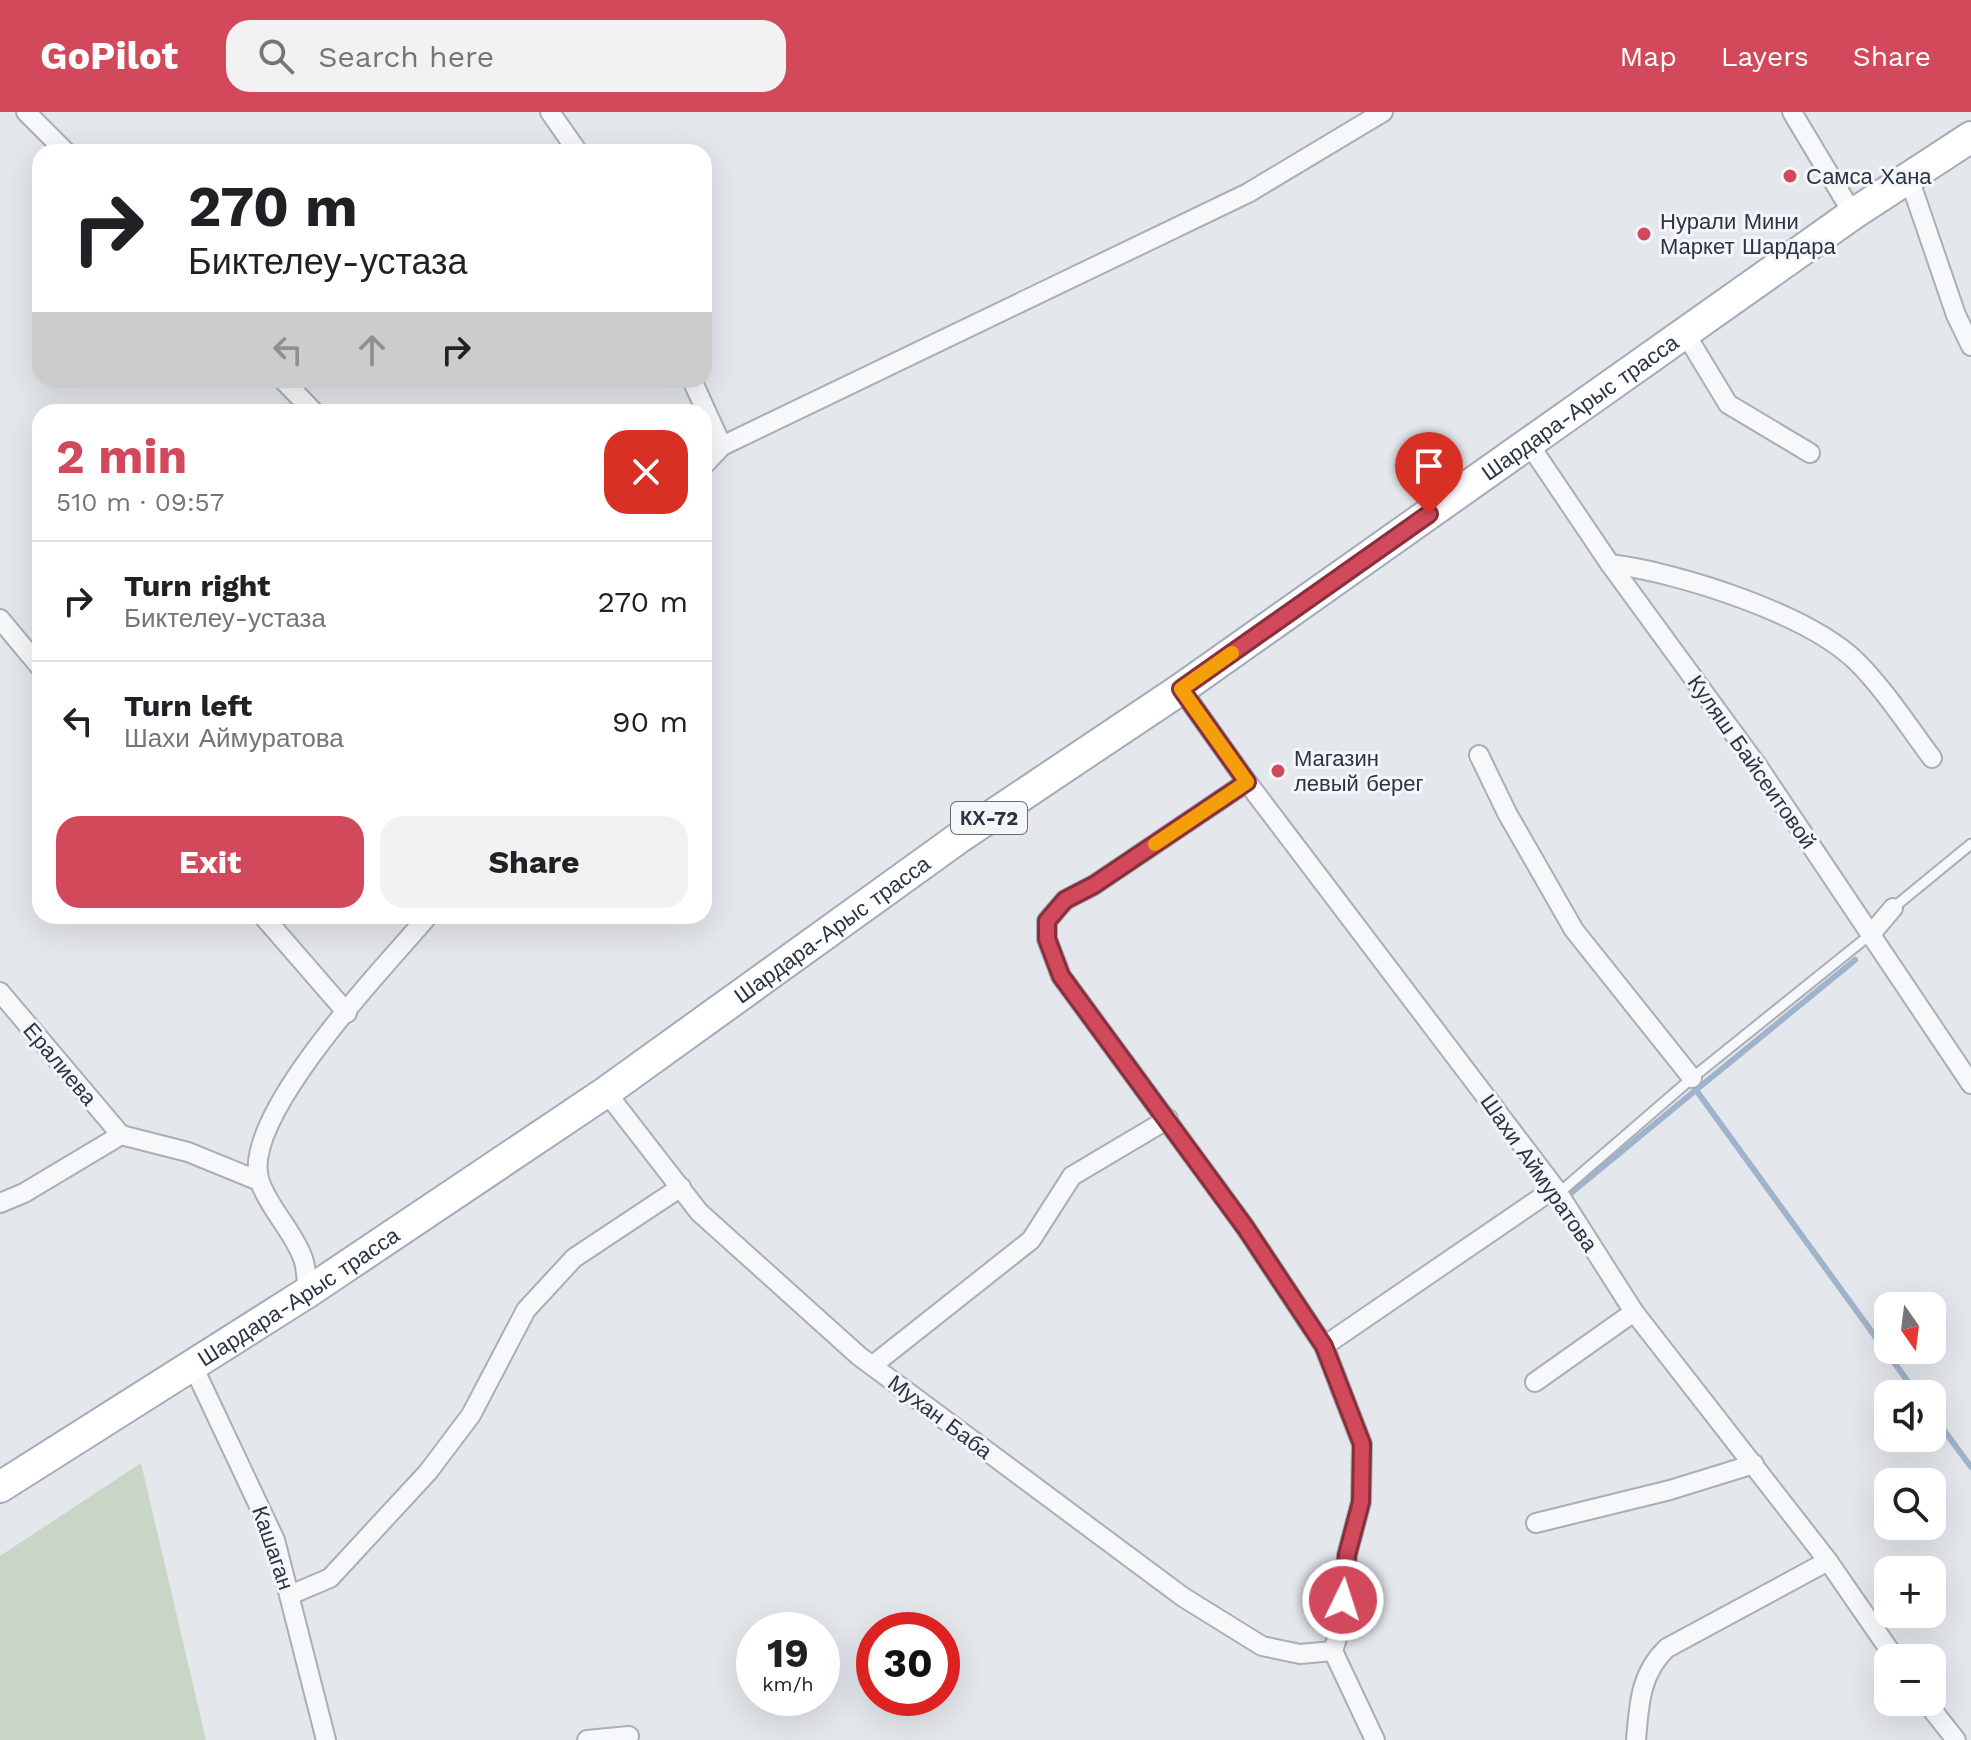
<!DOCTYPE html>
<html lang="en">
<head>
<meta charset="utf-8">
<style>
	:root { --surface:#fff; --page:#f2f2f2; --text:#202124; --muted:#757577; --line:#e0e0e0; --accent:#d1495b }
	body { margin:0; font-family:"Work Sans",sans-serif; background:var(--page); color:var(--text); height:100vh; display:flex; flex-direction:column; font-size:30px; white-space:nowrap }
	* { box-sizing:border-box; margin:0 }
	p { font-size:26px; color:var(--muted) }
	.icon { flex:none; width:44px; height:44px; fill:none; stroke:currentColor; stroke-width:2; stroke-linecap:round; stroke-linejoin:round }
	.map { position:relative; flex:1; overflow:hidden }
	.drawer { position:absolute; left:32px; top:292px; width:680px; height:520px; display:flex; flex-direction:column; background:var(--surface); border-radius:24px; box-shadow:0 8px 32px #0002 }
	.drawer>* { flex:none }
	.hud { position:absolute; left:32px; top:32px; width:680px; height:244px; border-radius:24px; box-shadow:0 8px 32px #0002; background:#fff; color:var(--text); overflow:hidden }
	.needle { width:52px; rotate:166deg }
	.buttons { position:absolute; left:1874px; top:1180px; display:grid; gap:16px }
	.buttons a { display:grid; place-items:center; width:72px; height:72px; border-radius:16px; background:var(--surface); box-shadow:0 8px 32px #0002; font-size:40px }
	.speed { position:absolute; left:736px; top:1500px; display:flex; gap:16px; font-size:40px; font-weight:700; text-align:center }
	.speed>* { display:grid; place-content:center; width:104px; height:104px; border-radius:50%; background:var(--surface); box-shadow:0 8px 32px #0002; line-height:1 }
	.speed small { font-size:20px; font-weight:400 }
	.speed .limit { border:12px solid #d22; background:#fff; color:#111 }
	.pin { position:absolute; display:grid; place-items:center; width:68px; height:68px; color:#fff; margin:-82px -34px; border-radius:50% 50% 50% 0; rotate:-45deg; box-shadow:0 0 8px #0007 }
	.pin .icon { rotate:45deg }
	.me { position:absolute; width:88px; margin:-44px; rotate:4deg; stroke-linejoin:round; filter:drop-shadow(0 0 6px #0008) }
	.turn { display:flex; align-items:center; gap:28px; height:168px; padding:0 24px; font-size:36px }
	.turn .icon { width:104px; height:104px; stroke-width:2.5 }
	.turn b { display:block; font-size:56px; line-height:68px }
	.lanes { display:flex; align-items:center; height:76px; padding:0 24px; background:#0003; justify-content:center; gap:40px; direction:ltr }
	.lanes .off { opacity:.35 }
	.round { display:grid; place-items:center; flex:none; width:84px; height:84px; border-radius:24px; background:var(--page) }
	.summary { display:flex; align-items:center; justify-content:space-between; height:136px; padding:0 24px }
	h1 { font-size:48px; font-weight:700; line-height:60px; color:var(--accent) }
	.primary-button { display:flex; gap:16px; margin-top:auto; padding:16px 24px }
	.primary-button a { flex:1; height:92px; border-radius:24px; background:var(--accent); color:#fff; font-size:32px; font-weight:700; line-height:92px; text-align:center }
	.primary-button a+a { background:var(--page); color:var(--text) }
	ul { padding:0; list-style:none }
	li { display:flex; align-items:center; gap:24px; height:120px; padding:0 24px; border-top:2px solid var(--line) }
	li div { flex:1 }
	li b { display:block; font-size:30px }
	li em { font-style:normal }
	header { display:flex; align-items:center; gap:48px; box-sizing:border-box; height:112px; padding:0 40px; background:var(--accent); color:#fff }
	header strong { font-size:38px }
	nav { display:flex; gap:44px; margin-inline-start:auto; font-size:28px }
	.search { width:560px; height:72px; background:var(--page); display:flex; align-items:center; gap:20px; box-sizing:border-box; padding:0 28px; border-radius:24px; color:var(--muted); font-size:30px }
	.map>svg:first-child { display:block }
</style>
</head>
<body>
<header>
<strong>GoPilot</strong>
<div class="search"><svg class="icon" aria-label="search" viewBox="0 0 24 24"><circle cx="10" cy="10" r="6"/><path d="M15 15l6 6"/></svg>Search here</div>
<nav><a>Map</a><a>Layers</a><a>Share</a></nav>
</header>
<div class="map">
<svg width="1971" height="1628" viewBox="0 0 1971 1628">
	<rect width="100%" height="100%" fill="#e4e7ec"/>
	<!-- green -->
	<path fill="#c9d6c5" d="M141 1351 206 1628H0V1444Z"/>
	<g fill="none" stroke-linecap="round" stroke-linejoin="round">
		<!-- stream -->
		<g stroke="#9fb4cc" stroke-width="6">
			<path d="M1855 848 1696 978 1917 1282"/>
			<path d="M1565 1086 1696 978"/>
			<path d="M1932 1302 1971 1355"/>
		</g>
		<!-- lane casing -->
		<g stroke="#a9aeb7" stroke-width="13">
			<g id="lane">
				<path d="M1893 796 1971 732"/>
				<path d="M1559 1081 1692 966 1871 822"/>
			</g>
		</g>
		<!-- street casing -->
		<g stroke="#a9aeb7" stroke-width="22">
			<g id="street">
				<path d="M26 0 66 40"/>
				<path d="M550 0 578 40"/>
				<path d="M1792 0 1853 102"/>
				<path d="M1909 66 1956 203 1971 234"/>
				<path d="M1685 221 1728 292 1810 341"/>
				<path d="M283 268 314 300"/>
				<path d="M692 268 722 334"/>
				<path d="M1529 332 1610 452 1759 656 1971 972"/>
				<path d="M704 353 722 334 1248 81 1383 0"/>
				<path d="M1610 452C1677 460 1809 502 1857 550 1885 578 1908 614 1932 646"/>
				<path d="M0 507 40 555"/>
				<path d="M1181 577 1247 670 1555 1076 1634 1200 1828 1449 1895 1546"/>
				<path d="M1479 643 1507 701 1574 818 1692 966"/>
				<path d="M1247 670 1094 773 1065 788 1047 809V827L1061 864 1245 1115 1324 1234 1362 1332 1361 1390 1347 1443 1342 1510 1333 1539"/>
				<path d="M263 804 347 901"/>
				<path d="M1871 822 1893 796"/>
				<path d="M0 880 121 1023"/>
				<path d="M606 980 699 1100 859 1244 1183 1485 1262 1534 1300 1542 1333 1539"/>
				<path d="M0 1091 24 1081 121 1023 188 1040 259 1069"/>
				<path d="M308 1180C306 1169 307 1154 302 1144 292 1118 269 1096 260 1070 237 1007 387 853 428 804"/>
				<path d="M1324 1234 1555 1076"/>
				<path d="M873 1253 1031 1128 1072 1064 1168 1007"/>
				<path d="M193 1254 275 1428 326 1628"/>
				<path d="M1535 1270 1634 1200"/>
				<path d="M1536 1411 1670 1378 1754 1352"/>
				<path d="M290 1483 330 1466 428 1360 471 1303 526 1198 574 1146 681 1075"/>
				<path d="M1333 1539 1375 1628"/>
				<path d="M1926 1590 1956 1628"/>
				<path d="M587 1628 629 1624"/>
				<path d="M1636 1628C1639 1593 1640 1561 1667 1536L1828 1449"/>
			</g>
		</g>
		<!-- primary casing -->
		<g stroke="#a3abb8" stroke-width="34">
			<g id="primary">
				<path id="s1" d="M0 1375 308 1180 606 980 960 725 1181 577 1853 102 1971 25"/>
			</g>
		</g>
		<!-- lane -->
		<use href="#lane" stroke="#f7f8fa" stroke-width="9"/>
		<!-- street -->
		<use href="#street" stroke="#f7f8fa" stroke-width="18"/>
		<!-- primary -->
		<use href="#primary" stroke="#fff" stroke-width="30"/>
	</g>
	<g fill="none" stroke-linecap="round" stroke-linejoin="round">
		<!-- route casing -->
		<g stroke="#882f3b" stroke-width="20">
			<path id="route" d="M1343 1488 1347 1443 1361 1390 1362 1332 1324 1234 1245 1115 1061 864 1047 827V809L1065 788 1094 773 1247 670 1181 577 1429 402"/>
		</g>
		<!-- route -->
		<use href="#route" stroke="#d1495b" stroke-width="14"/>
		<!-- slow -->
		<path stroke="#f59e0b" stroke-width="14" d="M1155 732 1247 670 1181 577 1232 541"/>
	</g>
	<!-- markers -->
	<g fill="#d1495b" stroke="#f4f6f9" stroke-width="3">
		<circle cx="1790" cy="64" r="8"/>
		<circle cx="1644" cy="122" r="8"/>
		<circle cx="1278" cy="659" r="8"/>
	</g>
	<g text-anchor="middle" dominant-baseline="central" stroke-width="6" stroke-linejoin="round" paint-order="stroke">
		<!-- shield labels -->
		<rect fill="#f4f6f9" stroke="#676e7b" stroke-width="2" x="951" y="690" width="76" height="32" rx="6"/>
		<g font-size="20" font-weight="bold" fill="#2b3445">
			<text x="989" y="706">КХ-72</text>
		</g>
		<!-- poi labels -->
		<g font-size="22" fill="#2b3445" stroke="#f4f6f9" text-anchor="start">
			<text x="1806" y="64">Самса Хана</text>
			<text x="1660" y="109">Нурали Мини<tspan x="1660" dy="25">Маркет Шардара</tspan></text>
			<text x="1294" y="646">Магазин<tspan x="1294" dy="25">левый берег</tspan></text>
		</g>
		<!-- street labels -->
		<g font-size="22" fill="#2b3445" stroke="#f4f6f9">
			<text stroke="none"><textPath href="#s1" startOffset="1914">Шардара-Арыс трасса</textPath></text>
			<text transform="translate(1752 650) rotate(55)">Куляш Байсеитовой</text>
			<text stroke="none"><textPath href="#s1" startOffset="1002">Шардара-Арыс трасса</textPath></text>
			<text transform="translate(60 952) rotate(50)">Ералиева</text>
			<text transform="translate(1539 1061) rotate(55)">Шахи Аймуратова</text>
			<text stroke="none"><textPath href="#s1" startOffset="354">Шардара-Арыс трасса</textPath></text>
			<text transform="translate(940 1305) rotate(37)">Мухан Баба</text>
			<text transform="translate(273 1436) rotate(71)">Кашаган</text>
		</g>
	</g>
</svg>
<div class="buttons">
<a><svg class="needle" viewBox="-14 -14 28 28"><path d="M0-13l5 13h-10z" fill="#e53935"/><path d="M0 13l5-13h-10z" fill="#757577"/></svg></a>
<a><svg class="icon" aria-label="sound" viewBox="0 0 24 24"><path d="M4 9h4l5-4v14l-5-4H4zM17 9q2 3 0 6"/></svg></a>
<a><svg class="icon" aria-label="search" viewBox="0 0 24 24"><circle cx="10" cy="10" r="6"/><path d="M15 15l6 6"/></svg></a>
<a>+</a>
<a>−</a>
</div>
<div class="speed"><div>19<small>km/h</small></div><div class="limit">30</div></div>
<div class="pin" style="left:1429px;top:402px;background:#d93025"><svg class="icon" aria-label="arrive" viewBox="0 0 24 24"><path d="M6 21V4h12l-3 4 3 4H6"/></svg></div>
<svg class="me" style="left:1343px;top:1488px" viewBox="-20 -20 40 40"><circle r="17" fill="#d1495b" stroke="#fff" stroke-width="3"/><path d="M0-11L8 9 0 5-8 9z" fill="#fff"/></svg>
<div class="hud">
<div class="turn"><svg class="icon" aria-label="right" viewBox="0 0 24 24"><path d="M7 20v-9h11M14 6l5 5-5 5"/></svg><div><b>270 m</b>Биктелеу-устаза</div></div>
<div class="lanes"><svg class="icon off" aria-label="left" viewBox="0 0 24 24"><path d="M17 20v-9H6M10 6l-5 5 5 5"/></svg><svg class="icon off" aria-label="ahead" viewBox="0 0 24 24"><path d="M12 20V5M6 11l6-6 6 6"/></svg><svg class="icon" aria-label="right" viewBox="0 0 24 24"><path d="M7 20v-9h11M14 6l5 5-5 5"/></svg></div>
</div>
<section class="drawer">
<div class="summary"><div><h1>2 min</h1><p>510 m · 09:57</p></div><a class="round" style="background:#d93025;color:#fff"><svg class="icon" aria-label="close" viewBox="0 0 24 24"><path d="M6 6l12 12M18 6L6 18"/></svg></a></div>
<ul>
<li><svg class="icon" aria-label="right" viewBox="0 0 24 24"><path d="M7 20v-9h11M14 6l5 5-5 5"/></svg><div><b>Turn right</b><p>Биктелеу-устаза</p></div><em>270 m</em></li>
<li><svg class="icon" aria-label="left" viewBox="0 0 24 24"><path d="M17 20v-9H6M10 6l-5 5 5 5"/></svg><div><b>Turn left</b><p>Шахи Аймуратова</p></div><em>90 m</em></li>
</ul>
<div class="primary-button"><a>Exit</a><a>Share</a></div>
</section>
</div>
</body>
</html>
